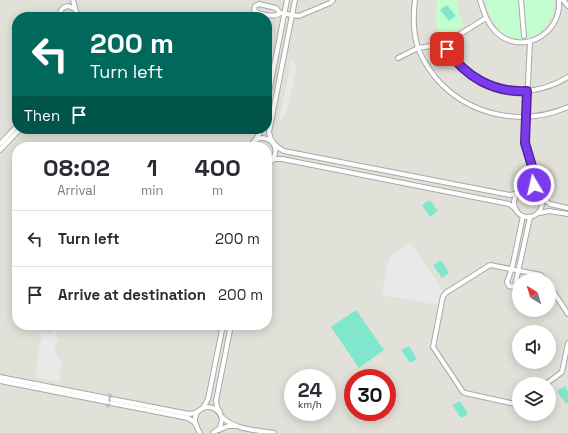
<!DOCTYPE html>
<html lang="en">
<head>
<meta charset="utf-8">
<style>
	:root { --surface:#fff; --page:#f2f2f3; --text:#2b2b33; --muted:#7c7c81; --line:#e1e1e2 }
	body { margin:0; font-family:"Space Grotesk",sans-serif; background:var(--page); color:var(--text); height:100vh; display:flex; flex-direction:column; font-size:15px; white-space:nowrap }
	* { box-sizing:border-box; margin:0 }
	p { font-size:13px; color:var(--muted) }
	.icon { flex:none; width:22px; height:22px; fill:none; stroke:currentColor; stroke-width:2; stroke-linecap:round; stroke-linejoin:round }
	.map { position:relative; flex:1; overflow:hidden }
	.details { position:absolute; left:12px; top:142px; width:260px; height:188px; display:flex; flex-direction:column; background:var(--surface); border-radius:16px; box-shadow:0 2px 10px #0003 }
	.details>* { flex:none }
	.top-card { position:absolute; left:12px; top:12px; width:260px; height:122px; border-radius:16px; box-shadow:0 2px 10px #0003; background:#00695c; color:#fff; overflow:hidden }
	.needle { width:26px; rotate:322deg }
	.controls { position:absolute; left:512px; top:273px; display:grid; gap:8px }
	.controls a { display:grid; place-items:center; width:44px; height:44px; border-radius:50%; background:var(--surface); box-shadow:0 2px 10px #0003; font-size:20px }
	.speed { position:absolute; left:284px; top:369px; display:flex; gap:8px; font-size:20px; font-weight:700; text-align:center }
	.speed>* { display:grid; place-content:center; width:52px; height:52px; border-radius:50%; background:var(--surface); box-shadow:0 2px 10px #0003; line-height:1 }
	.speed small { font-size:10px; font-weight:400 }
	.speed .limit { border:6px solid #d22; background:#fff; color:#111 }
	.pin { position:absolute; display:grid; place-items:center; width:34px; height:34px; color:#fff; margin:-17px; border-radius:8px; box-shadow:0 2px 6px #0006 }
	.me { position:absolute; width:44px; margin:-22px; rotate:351deg; stroke-linejoin:round; filter:drop-shadow(0 0 3px #0008) }
	.turn { display:flex; align-items:center; gap:14px; height:84px; padding:0 12px; font-size:18px }
	.turn .icon { width:52px; height:52px; stroke-width:2.5 }
	.turn b { display:block; font-size:28px; line-height:34px }
	.then { display:flex; align-items:center; height:38px; padding:0 12px; background:#0003; gap:8px; font-size:15px }
	.eta { display:flex; justify-content:space-evenly; align-items:center; height:68px; text-align:center }
	.eta b { font-size:24px; font-weight:800; line-height:28px }
	ul { padding:0; list-style:none }
	li { display:flex; align-items:center; gap:12px; height:56px; padding:0 12px; border-top:1px solid var(--line) }
	li div { flex:1 }
	li b { display:block; font-size:15px }
	li em { font-style:normal }
	.map>svg:first-child { display:block }
</style>
</head>
<body>
<div class="map">
<svg width="568" height="433" viewBox="0 0 568 433">
	<rect width="100%" height="100%" fill="#f2f0e7"/>
	<!-- airport -->
	<path fill="#e1e0d9" fill-rule="evenodd" d="M0 0H568V433H0ZM17 17H267V129H17ZM17 147H267V325H17ZM519 280H549V310H519ZM519 332H549V362H519ZM293 378H327V412H293ZM353 378H387V412H353ZM519 384H549V414H519Z"/>
	<!-- park -->
	<g fill="#c2fecf">
		<path d="M437 0H456L459 12 464 26 440 39 436 18Z"/>
		<path d="M485 0H554C556 30 523 52 500 30 491 22 488 11 485 0Z"/>
	</g>
	<!-- pitch -->
	<g fill="#80e7cd">
		<path d="M447 5 456 16 449 21 440 10Z"/>
		<path d="M430 200 438 211 430 217 422 205Z"/>
		<path d="M441 260 449 273 442 278 433 265Z"/>
		<path d="M356 310 384 350 359 368 331 327Z"/>
		<path d="M409 346 417 359 410 363 401 350Z"/>
		<path d="M565 386 568 391V403L566 404 557 391Z"/>
		<path d="M460 401 468 414 461 418 452 405Z"/>
	</g>
	<!-- parking -->
	<g fill="#e9e9e9">
		<path d="M292 59 296 67V71L286 112 283 119 279 121Z"/>
		<path d="M410 242 443 290 441 293 438 305 382 295 389 258Z"/>
		<path d="M55 330 58 333 56 335 58 338 56 343 55 352 59 359 62 363 59 381 58 382 37 378 35 373 42 333 49 334Z"/>
	</g>
	<g fill="none" stroke-linecap="round" stroke-linejoin="round">
		<!-- minor-tunnel -->
		<g stroke="#c8c7bf" stroke-width="4" stroke-dasharray="4 2" stroke-linecap="butt">
			<path d="M108 395 112 396"/>
			<path d="M106 405 110 406"/>
		</g>
		<!-- minor casing -->
		<g stroke="#a8a8a8" stroke-width="6">
			<g id="minor">
				<path d="M73 0 75 8"/>
				<path d="M295 0 269 132C270 142 276 147 284 151L510 195 519 193"/>
				<path d="M415 0C413 16 413 33 418 48 422 59 429 69 435 77 468 116 522 127 568 107"/>
				<path d="M480 0C483 11 487 23 495 31 520 57 562 35 559 0"/>
				<path d="M521 0 524 36"/>
				<path d="M563 0 568 6"/>
				<path d="M280 13C275 18 259 15 254 10L255 6 259 4 276 8 280 13 299 16 330 3 333 0"/>
				<path d="M60 17C59 11 62 7 68 6L75 9 77 13 76 17"/>
				<path d="M530 42 525 143 534 173V185L540 195"/>
				<path d="M444 44C469 89 523 105 568 77"/>
				<path d="M398 58 418 48 444 44 486 18"/>
				<path d="M267 102 287 0"/>
				<path d="M256 139 262 129"/>
				<path d="M0 144 17 126"/>
				<path d="M250 147C259 127 286 144 271 161"/>
				<path d="M0 150 20 129"/>
				<path d="M267 164 274 159H282L509 204 516 209"/>
				<circle cx="528" cy="203" r="14"/>
				<path d="M541 197 550 204 568 208"/>
				<path d="M540 213 549 211 568 214"/>
				<path d="M523 216 512 268 507 282 509 286 514 287 515 286 530 217"/>
				<path d="M549 285 568 314"/>
				<path d="M0 377 107 398"/>
				<path d="M0 381 107 402"/>
				<path d="M546 384 562 372 568 343"/>
				<path d="M112 399 189 414 195 413 200 410"/>
				<path d="M519 402 515 404 465 393 463 392 433 347 443 296 447 292 490 265 541 275 545 280"/>
				<path d="M111 403 188 418 194 422 197 426"/>
				<path d="M203 408 208 399 223 325"/>
				<path d="M220 412 217 407 216 401 231 325"/>
				<path d="M222 417C235 430 257 430 274 433"/>
				<path d="M219 430 228 426H235"/>
				<path d="M200 433C198 429 195 425 195 420 195 404 218 402 222 419L220 428 213 433"/>
			</g>
		</g>
		<!-- minor -->
		<use href="#minor" stroke="#fff" stroke-width="4"/>
	</g>
	<g fill="none" stroke-linecap="round" stroke-linejoin="round">
		<!-- route casing -->
		<g stroke="#51269a" stroke-width="10">
			<path id="route" d="M447 49C465 77 494 93 527 91L525 143 534 173V185"/>
		</g>
		<!-- route -->
		<use href="#route" stroke="#7c3aed" stroke-width="7"/>
	</g>
</svg>
<div class="controls">
<a><svg class="needle" viewBox="-14 -14 28 28"><path d="M0-13l5 13h-10z" fill="#e53935"/><path d="M0 13l5-13h-10z" fill="#7c7c81"/></svg></a>
<a><svg class="icon" aria-label="sound" viewBox="0 0 24 24"><path d="M4 9h4l5-4v14l-5-4H4zM17 9q2 3 0 6"/></svg></a>
<a><svg class="icon" aria-label="layers" viewBox="0 0 24 24"><path d="M12 4l9 5-9 5-9-5zM3 14l9 5 9-5"/></svg></a>
</div>
<div class="speed"><div>24<small>km/h</small></div><div class="limit">30</div></div>
<div class="pin" style="left:447px;top:49px;background:#d93025"><svg class="icon" aria-label="arrive" viewBox="0 0 24 24"><path d="M6 21V4h12l-3 4 3 4H6"/></svg></div>
<svg class="me" style="left:534px;top:185px" viewBox="-20 -20 40 40"><circle r="17" fill="#7c3aed" stroke="#fff" stroke-width="3"/><path d="M0-11L8 9 0 5-8 9z" fill="#fff"/></svg>
<div class="top-card">
<div class="turn"><svg class="icon" aria-label="left" viewBox="0 0 24 24"><path d="M17 20v-9H6M10 6l-5 5 5 5"/></svg><div><b>200 m</b>Turn left</div></div>
<div class="then">Then<svg class="icon" aria-label="arrive" viewBox="0 0 24 24"><path d="M6 21V4h12l-3 4 3 4H6"/></svg></div>
</div>
<section class="details">
<div class="eta">
<div><b>08:02</b><p>Arrival</p></div>
<div><b>1</b><p>min</p></div>
<div><b>400</b><p>m</p></div>
</div>
<ul>
<li><svg class="icon" aria-label="left" viewBox="0 0 24 24"><path d="M17 20v-9H6M10 6l-5 5 5 5"/></svg><div><b>Turn left</b></div><em>200 m</em></li>
<li><svg class="icon" aria-label="arrive" viewBox="0 0 24 24"><path d="M6 21V4h12l-3 4 3 4H6"/></svg><div><b>Arrive at destination</b></div><em>200 m</em></li>
</ul>
</section>
</div>
</body>
</html>
